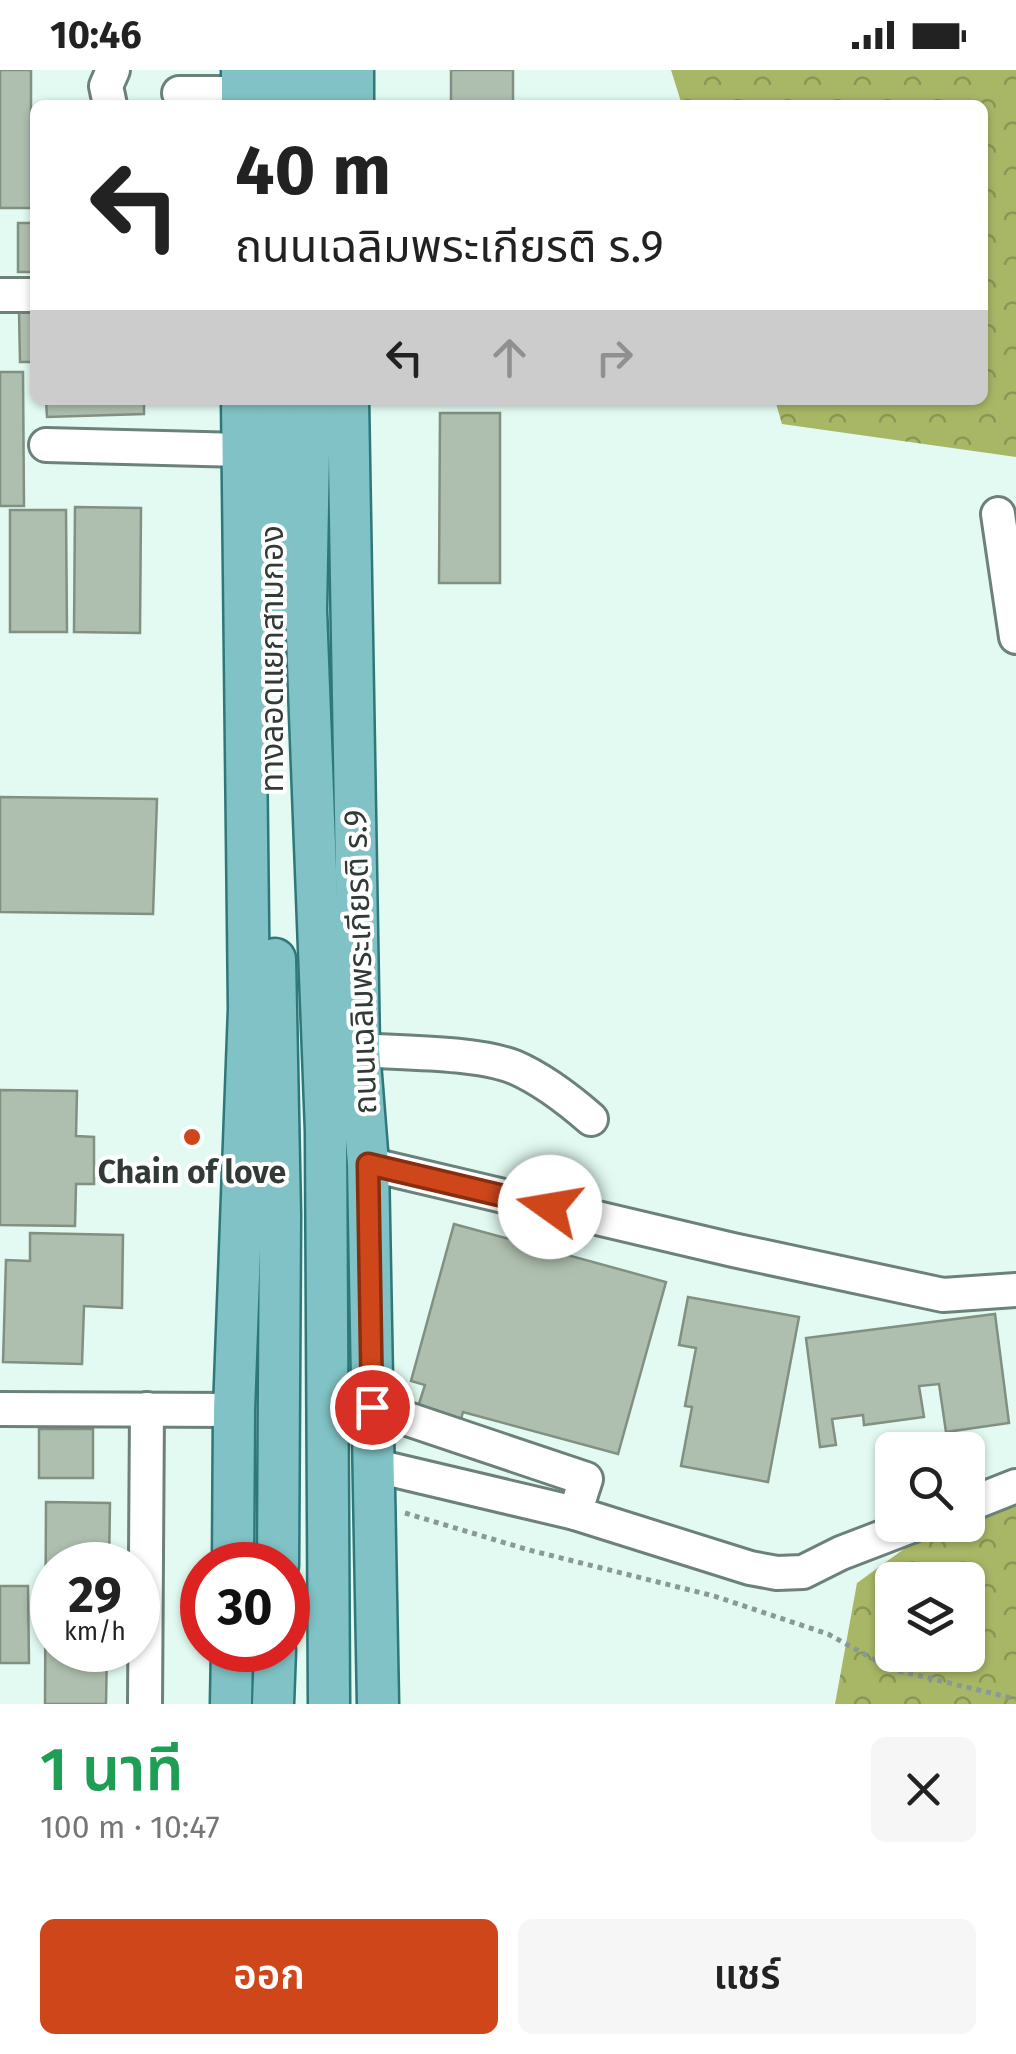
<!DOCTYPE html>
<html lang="th">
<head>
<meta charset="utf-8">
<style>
	:root { --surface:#fff; --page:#f6f6f6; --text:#222; --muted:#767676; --accent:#ce4619 }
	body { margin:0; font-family:"Fira Sans","Noto Sans Thai",sans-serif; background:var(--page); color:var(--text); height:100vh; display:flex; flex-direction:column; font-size:38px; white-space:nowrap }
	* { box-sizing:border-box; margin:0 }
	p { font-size:32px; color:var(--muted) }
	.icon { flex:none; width:55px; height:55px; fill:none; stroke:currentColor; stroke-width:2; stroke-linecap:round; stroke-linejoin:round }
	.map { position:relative; height:1634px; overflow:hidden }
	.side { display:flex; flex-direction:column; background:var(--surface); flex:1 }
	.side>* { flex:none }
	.guide { position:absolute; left:30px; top:30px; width:958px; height:305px; border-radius:15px; box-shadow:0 2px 8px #0004; background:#fff; color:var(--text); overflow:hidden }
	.fabs { position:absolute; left:875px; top:1362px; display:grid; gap:20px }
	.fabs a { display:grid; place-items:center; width:110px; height:110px; border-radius:15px; background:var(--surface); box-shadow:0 2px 8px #0004; font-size:50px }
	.speed { position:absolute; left:30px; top:1472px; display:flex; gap:20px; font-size:50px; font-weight:700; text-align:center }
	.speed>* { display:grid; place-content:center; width:130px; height:130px; border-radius:50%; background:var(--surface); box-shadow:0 2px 8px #0004; line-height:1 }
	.speed small { font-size:25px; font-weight:400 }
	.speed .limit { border:15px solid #d22; background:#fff; color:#111 }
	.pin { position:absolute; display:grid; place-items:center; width:85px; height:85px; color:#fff; margin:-42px; border:5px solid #fff; border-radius:50%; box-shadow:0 2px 10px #0007 }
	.me { position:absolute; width:110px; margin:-55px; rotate:283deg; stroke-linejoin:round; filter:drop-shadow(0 0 8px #0008) }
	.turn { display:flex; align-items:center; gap:35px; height:210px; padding:0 40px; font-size:45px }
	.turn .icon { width:130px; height:130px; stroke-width:2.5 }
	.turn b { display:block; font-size:70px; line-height:85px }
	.lanes { display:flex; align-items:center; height:95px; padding:0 40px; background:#0003; justify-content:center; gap:50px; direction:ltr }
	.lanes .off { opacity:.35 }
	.round { display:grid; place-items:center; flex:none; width:105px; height:105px; border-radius:15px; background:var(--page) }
	.headline { display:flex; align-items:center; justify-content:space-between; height:170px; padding:0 40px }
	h1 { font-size:60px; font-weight:600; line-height:75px; color:#1e9e55 }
	.button { display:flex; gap:20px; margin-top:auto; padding:20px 40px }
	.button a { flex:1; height:115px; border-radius:15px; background:var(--accent); color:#fff; font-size:40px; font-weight:600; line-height:115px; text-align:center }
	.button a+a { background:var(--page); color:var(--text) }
	.status { display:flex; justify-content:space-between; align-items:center; height:70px; padding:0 50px; background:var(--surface); direction:ltr }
	.status svg { height:28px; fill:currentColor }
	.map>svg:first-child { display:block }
</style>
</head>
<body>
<div class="status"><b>10:46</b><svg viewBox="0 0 49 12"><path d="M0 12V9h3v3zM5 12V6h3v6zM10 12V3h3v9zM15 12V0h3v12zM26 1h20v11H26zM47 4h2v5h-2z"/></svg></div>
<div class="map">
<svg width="1016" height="1634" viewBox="0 0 1016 1634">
	<defs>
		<pattern id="forest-crowns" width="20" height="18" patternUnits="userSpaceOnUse" patternTransform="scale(2.5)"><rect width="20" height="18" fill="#a8b766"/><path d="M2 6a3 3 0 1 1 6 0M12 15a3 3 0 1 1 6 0" fill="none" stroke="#899655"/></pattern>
	</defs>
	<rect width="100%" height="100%" fill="#e2faf1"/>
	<!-- forest -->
	<g fill="url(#forest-crowns)" fill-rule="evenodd">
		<path d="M671 0H1016V387L782 354 775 330H982V35H682Z"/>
		<path d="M1016 1397V1634H835L857 1513 937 1455H968V1433ZM892 1510H968V1585H892Z"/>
	</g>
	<!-- building -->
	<g fill="#afbfaf" stroke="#819081" stroke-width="2.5">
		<rect x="0" y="0" width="31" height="138"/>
		<rect x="451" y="0" width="62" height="35"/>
		<rect x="18" y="153" width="17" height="49"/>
		<path d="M19 241H35V292H20Z"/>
		<path d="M0 302H23L24 436H0Z"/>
		<path d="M46 330H144V344L47 347Z"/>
		<path d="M440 343H500V513H439Z"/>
		<path d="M75 437 141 438 140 563 74 562Z"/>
		<path d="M10 440H66L67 562H10Z"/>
		<path d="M0 727 157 729 153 844 0 842Z"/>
		<path d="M0 1020 77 1021 76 1066 94 1067V1114H76L75 1156 0 1155Z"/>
		<path d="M454 1154 666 1212 618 1384 463 1342 461 1349 418 1337 425 1315 411 1311Z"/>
		<path d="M30 1163 123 1165 122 1238 84 1236 82 1294 3 1292 6 1190 30 1191Z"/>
		<path d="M688 1227 799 1247 768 1412 681 1396 692 1337 685 1336 696 1278 679 1275Z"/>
		<path d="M995 1244 1009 1353 946 1362 939 1314 919 1316 924 1347 864 1355 863 1345 832 1349 836 1375 820 1377 806 1268Z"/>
		<rect x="39" y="1359" width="54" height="49"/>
		<path d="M46 1432 110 1433 109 1495H52V1580H107L106 1634H45Z"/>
		<path d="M0 1516H28L29 1593H0Z"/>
	</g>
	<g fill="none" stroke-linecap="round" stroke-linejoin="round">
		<!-- minor casing -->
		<g stroke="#6b8179" stroke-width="38">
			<g id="minor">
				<path d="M179 23H242"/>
				<path d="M110 35 106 16 113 0"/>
				<path d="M0 225H35"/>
				<path d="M46 375 242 380"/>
				<path d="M998 444 1016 567"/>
				<path d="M359 980C402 983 475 982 514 997 542 1009 568 1029 591 1049"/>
				<path d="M368 1094 733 1180 943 1225 1016 1220"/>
				<path d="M372 1337 586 1409 575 1443"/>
				<path d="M0 1339 234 1340"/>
				<path d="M372 1395 575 1443 750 1498 777 1503 803 1502 841 1483 914 1455"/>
				<path d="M968 1435 1016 1416"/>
				<path d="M145 1634 147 1339"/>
			</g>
		</g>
		<!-- major casing -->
		<g stroke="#2e787a" stroke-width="45">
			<g id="major">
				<path d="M242 0V35"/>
				<path d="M278 0V35"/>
				<path d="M314 0V35"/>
				<path d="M353 35V0"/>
				<path d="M310 330 306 540 326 1061 329 1634"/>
				<path d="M348 330 359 980 368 1094 378 1634"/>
				<path d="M270 541 274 330"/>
				<path d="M275 889 280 1145 278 1495"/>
				<path d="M233 1495 234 1340 249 939 242 330"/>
				<path d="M231 1634 232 1580"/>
				<path d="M273 1634 275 1580"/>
			</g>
		</g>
		<!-- path -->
		<path stroke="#899993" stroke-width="5" stroke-dasharray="5 5" stroke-linecap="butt" d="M405 1443 529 1480 714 1526 828 1564 891 1599 1016 1629"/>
		<!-- minor -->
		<use href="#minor" stroke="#fff" stroke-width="32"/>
		<!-- major -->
		<use href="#major" stroke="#80c2c5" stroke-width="40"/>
	</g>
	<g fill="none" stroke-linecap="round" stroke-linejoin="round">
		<!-- route casing -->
		<g stroke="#862e10" stroke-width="25">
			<path id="route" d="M372 1337 368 1094 550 1137"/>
		</g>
		<!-- route -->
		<use href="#route" stroke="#ce4619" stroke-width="18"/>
	</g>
	<!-- markers -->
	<circle fill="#ce4619" stroke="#fff" stroke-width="4" cx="192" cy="1067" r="10"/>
	<g text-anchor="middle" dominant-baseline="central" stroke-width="8" stroke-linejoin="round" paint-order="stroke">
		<!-- street labels -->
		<g font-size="32" fill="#313a37" stroke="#fff">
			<text transform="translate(272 589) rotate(-90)">ทางลอดแยกสามกอง</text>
			<text transform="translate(360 892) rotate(-92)">ถนนเฉลิมพระเกียรติ ร.9</text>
		</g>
		<!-- poi labels -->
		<g font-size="32" font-weight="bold" fill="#313a37" stroke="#fff">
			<text x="192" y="1102">Chain of love</text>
		</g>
	</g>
</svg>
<div class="fabs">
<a><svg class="icon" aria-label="search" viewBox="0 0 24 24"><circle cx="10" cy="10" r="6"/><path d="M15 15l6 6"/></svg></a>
<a><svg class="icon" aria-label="layers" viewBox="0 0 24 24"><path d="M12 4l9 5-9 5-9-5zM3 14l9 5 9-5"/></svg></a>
</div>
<div class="speed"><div>29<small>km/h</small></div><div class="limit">30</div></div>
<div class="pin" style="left:372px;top:1337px;background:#d93025"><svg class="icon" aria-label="arrive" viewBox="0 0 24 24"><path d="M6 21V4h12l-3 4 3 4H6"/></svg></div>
<svg class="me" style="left:550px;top:1137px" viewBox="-20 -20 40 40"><circle r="19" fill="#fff"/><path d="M0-13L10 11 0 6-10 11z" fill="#ce4619"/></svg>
<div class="guide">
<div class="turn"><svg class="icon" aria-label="left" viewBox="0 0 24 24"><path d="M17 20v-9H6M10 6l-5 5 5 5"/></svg><div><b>40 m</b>ถนนเฉลิมพระเกียรติ ร.9</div></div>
<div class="lanes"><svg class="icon" aria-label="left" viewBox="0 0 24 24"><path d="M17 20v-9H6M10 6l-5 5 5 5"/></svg><svg class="icon off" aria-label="ahead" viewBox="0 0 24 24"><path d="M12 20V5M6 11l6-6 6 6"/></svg><svg class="icon off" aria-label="right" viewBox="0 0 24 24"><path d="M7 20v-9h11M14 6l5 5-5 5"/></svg></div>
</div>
</div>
<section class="side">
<div class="headline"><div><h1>1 นาที</h1><p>100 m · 10:47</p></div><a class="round"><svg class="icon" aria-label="close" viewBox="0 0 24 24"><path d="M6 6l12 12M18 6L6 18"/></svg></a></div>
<div class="button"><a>ออก</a><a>แชร์</a></div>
</section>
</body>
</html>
